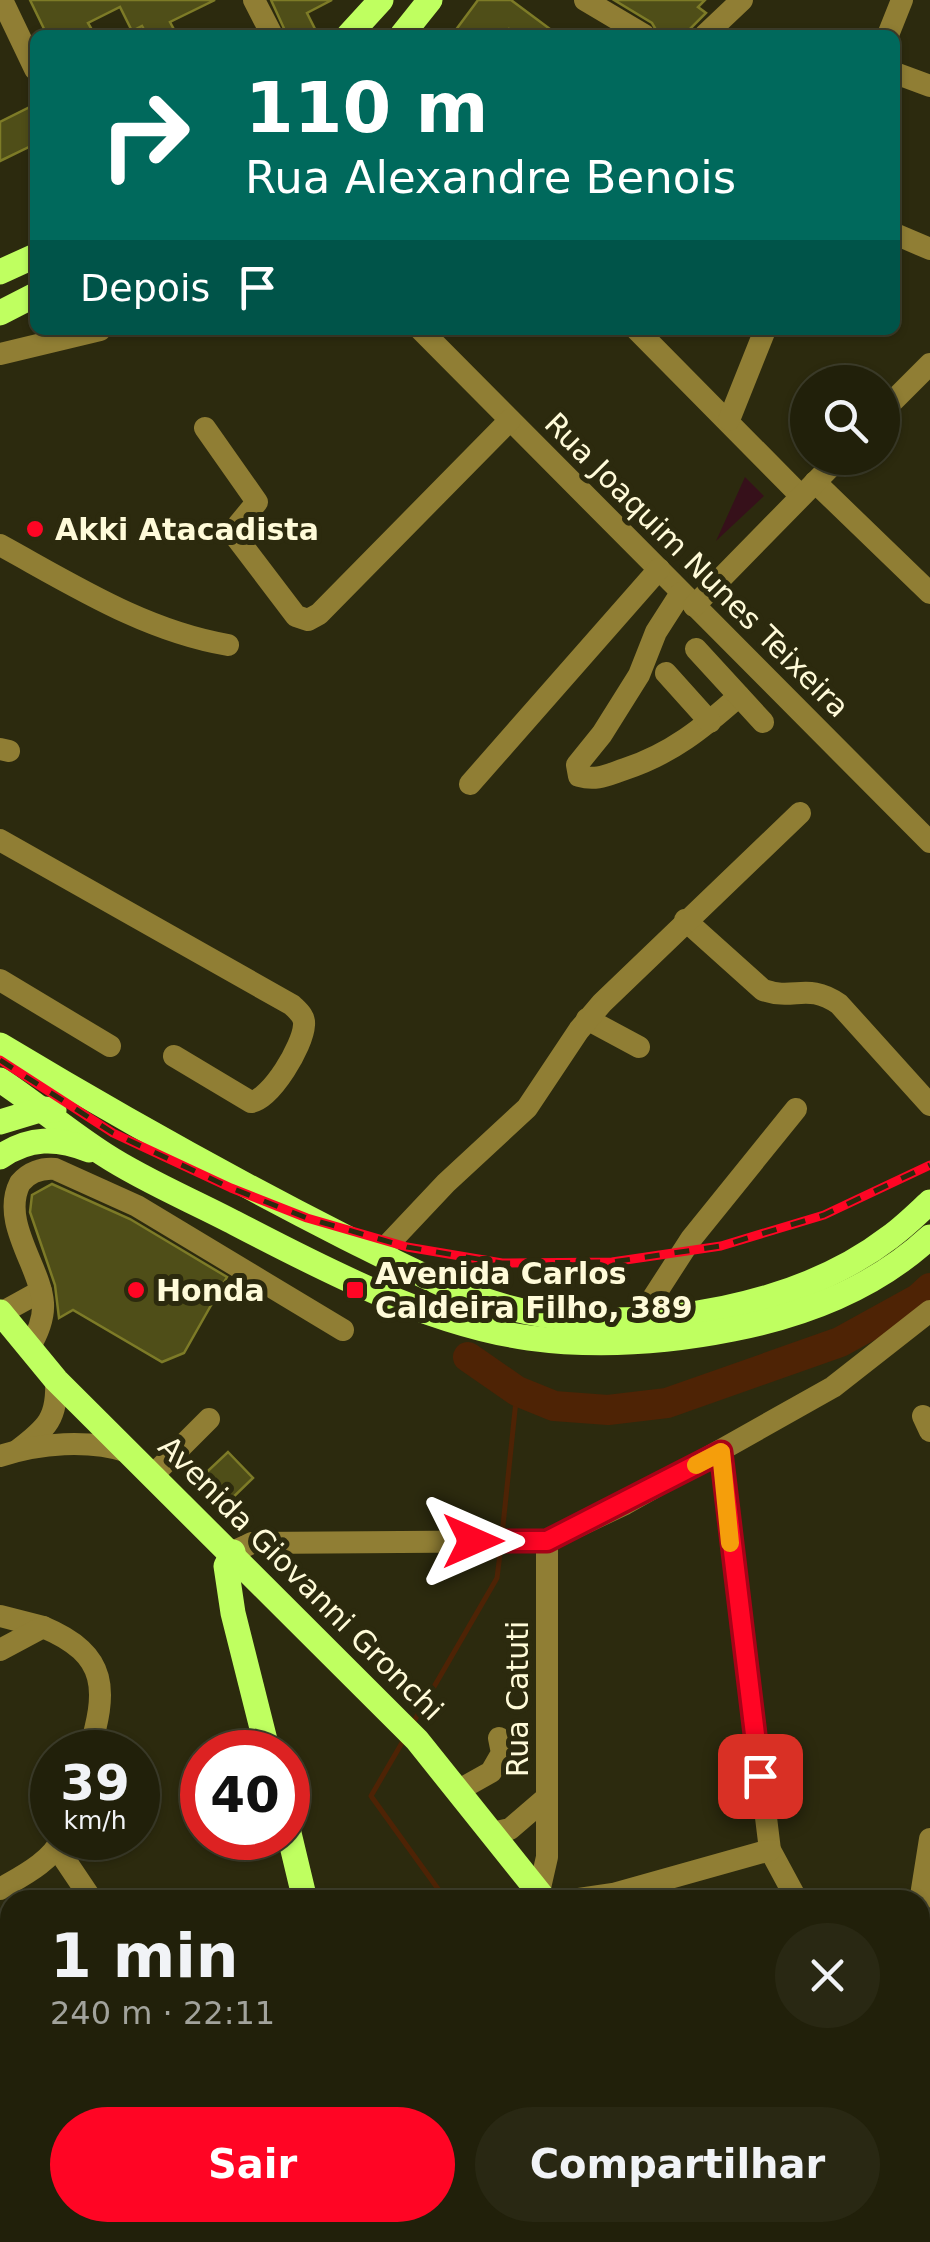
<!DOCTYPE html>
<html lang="pt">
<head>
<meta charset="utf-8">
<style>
	:root { --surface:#21200a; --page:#292813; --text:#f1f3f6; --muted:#a2a39c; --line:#3e3e2b; --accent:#ff0524 }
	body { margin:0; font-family:"DejaVu Sans",sans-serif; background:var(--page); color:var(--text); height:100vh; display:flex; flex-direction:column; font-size:38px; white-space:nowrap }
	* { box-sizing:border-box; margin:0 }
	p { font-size:32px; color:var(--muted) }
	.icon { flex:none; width:55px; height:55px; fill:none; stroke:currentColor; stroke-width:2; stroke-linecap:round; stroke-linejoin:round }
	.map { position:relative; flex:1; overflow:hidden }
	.details { position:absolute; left:0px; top:1890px; width:930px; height:352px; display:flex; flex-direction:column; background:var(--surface); border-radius:30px 30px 0 0; box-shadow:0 2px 8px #0004,0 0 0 2px var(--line) }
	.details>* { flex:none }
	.guide { position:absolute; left:30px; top:30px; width:870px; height:305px; border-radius:15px; box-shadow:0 2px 8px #0004,0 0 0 2px var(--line); background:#00695c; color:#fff; overflow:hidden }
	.buttons { position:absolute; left:790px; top:365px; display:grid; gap:20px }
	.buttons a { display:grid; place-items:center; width:110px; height:110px; border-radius:50%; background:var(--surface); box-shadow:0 2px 8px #0004,0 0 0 2px var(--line); font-size:50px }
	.speed { position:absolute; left:30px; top:1730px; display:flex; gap:20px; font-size:50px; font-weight:700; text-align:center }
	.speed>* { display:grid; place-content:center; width:130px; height:130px; border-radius:50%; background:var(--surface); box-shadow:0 2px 8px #0004,0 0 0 2px var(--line); line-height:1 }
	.speed small { font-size:25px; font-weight:400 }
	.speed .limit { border:15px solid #d22; background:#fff; color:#111 }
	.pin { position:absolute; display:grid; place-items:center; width:85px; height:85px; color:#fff; margin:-42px; border-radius:20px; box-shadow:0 5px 15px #0006 }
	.me { position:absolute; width:110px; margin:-55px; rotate:90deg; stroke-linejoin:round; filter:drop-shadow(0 0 8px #0008) }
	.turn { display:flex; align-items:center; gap:35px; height:210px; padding:0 50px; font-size:45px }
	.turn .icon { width:130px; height:130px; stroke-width:2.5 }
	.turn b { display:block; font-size:70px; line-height:85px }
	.then { display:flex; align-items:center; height:95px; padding:0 50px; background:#0003; gap:20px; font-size:38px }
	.round { display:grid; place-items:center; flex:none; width:105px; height:105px; border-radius:52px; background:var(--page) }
	.summary { display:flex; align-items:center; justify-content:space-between; height:170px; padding:0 50px }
	h1 { font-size:60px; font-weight:600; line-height:75px }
	.action { display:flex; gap:20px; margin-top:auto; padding:20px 50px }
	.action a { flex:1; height:115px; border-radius:60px; background:var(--accent); color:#fff; font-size:40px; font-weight:600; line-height:115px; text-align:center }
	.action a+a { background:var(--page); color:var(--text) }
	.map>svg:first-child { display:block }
</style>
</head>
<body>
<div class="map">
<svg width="930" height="2242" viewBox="0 0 930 2242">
	<rect width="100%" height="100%" fill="#2c2a0e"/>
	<!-- green -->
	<path fill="#36101a" d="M745 477 764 496 716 541Z"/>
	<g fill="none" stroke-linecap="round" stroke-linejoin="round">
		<!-- stream -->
		<g stroke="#4e2305" stroke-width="5">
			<path d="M502 1535 517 1391"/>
			<path d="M413 1723 497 1578 501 1546"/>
			<path d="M403 1741 371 1796 446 1900"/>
			<path d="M686 2232 693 2242"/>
		</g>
		<!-- river -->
		<path stroke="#4e2305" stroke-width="30" d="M468 1357 517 1391 554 1406 608 1410 667 1403 840 1342 918 1299 930 1288"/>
	</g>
	<!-- building -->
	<g fill="#4f4e18" stroke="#7d7b27" stroke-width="2.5">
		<path d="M30 0H215L170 22 177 35H147L142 26 132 31 120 7 88 23 95 35H47Z"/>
		<path d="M271 0H332L307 13 316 31 307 35H287Z"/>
		<path d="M478 0H511L558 35H516L509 29 505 35H452Z"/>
		<path d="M614 0H705L698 7 706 13 684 35H659L652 23Z"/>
		<path d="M30 107 35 117V144L0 161V122Z"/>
		<path d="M52 1184 130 1219 227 1277 184 1353 162 1362 73 1310 59 1318 55 1285 30 1212 32 1195Z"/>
		<path d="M228 1452 253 1478 219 1511 194 1484Z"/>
	</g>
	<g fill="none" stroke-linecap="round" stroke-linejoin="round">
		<!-- minor -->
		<g stroke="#907e34" stroke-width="22">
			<path d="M2 0 35 69"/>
			<path d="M254 0 272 35"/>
			<path d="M585 0 644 35"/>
			<path d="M705 35 742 0"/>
			<path d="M888 35 902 0"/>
			<path d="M895 73 930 86"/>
			<path d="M895 234 930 249"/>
			<path d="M421 330 930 842"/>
			<path d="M637 330 801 496"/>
			<path d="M0 354 100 330"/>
			<path d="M882 412 930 364"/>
			<path d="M729 420 765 330"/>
			<path d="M205 428 257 502 238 525 236 537 296 616 308 620 319 614 510 420"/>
			<path d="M815 482 930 593"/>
			<path d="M0 545C73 585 145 631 228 645"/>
			<path d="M681 593 656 632 639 675 602 734 577 765 579 776C597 781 607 775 625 769 671 754 703 728 739 696"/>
			<path d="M694 606 839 458"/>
			<path d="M696 649 763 722"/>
			<path d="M666 673 710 722"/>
			<path d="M0 749 9 751"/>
			<path d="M470 784 659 569"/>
			<path d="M0 840 292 1005C298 1011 305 1016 304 1025 303 1046 271 1099 251 1102L174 1056"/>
			<path d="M685 920 763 990C795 1001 807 982 839 1004L930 1105"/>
			<path d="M0 980 110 1046"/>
			<path d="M587 1019 639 1047"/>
			<path d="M379 1254 446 1183 527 1108 579 1030 602 1003 800 813"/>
			<path d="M1 1313 41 1291"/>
			<path d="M640 1318 691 1239 796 1109"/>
			<path d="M29 1348C37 1335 44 1319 43 1303 41 1268 0 1222 20 1183 29 1172 42 1168 55 1169L137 1206 343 1330"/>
			<path d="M923 1416 930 1431"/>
			<path d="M18 1450C47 1428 58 1418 56 1380"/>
			<path d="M721 1452 770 1850 797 1900"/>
			<path d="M0 1456C40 1443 88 1439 129 1452"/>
			<path d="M153 1475 209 1419"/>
			<path d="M233 1552 252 1543 547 1541 625 1504 833 1387 930 1311"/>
			<path d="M0 1616 43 1627"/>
			<path d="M0 1650 43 1627C110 1655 107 1691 89 1752"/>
			<path d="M459 1790 491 1772 502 1753 499 1738"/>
			<path d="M492 1833 510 1829 546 1798"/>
			<path d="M57 1848 92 1900"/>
			<path d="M0 1889C22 1876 51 1862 62 1838"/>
			<path d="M539 1892 547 1857V1541"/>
			<path d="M572 1900 613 1894 770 1850"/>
			<path d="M920 1902 930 1839"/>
			<path d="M0 1999 10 2015"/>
			<path d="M920 2102 930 2114"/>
			<path d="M244 2232 248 2242"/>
			<path d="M529 2232 536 2242"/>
			<path d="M17 2233 21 2242"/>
			<path d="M465 2242 468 2232"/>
			<path d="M867 2242 870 2232"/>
		</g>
		<!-- major -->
		<g stroke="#bfff60" stroke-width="25">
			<path d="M349 35 381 0"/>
			<path d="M402 35 430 0"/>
			<path d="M0 272 35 256"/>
			<path d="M0 313 35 295"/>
			<path d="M0 1045C113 1113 227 1177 345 1237 407 1268 473 1304 543 1315 654 1331 799 1307 890 1237 904 1227 917 1214 930 1202"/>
			<path d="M0 1080C36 1104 69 1132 105 1155 145 1181 191 1200 233 1222 323 1269 428 1324 529 1338 596 1347 668 1342 733 1329 805 1315 876 1287 930 1237"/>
			<path d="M0 1122 43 1109 54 1110"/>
			<path d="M0 1157C29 1137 57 1137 89 1150"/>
			<path d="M0 1312 56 1380 417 1740 545 1900"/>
			<path d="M233 1552 226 1566 233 1613 268 1752"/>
			<path d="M288 1829 305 1900"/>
			<path d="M783 2232 788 2242"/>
			<path d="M804 2232 813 2242"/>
			<path d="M276 2242 278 2232"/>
		</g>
		<!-- rail casing -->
		<g stroke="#ff0524" stroke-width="9">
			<path id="rail" d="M0 1060 113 1133 231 1188 307 1218 407 1247 502 1263 612 1262 721 1246 824 1215 930 1165"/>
		</g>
		<!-- rail -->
		<use href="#rail" stroke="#2c2a0e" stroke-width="5" stroke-dasharray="15" stroke-linecap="butt"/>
	</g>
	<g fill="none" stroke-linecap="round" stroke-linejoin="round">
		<!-- route casing -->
		<g stroke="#a60317" stroke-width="25">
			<path id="route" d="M473 1541H547L721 1452 760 1776"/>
		</g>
		<!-- route -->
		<use href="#route" stroke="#ff0524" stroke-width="18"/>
		<!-- slow -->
		<path stroke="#f59e0b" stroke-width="18" d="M696 1465 721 1452 730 1543"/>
	</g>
	<!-- markers -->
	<g fill="#ff0524" stroke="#2c2a0e" stroke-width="4">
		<circle cx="35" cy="529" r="10"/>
		<circle cx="136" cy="1290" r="10"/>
		<rect x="345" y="1280" width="20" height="20" rx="5"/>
	</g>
	<g text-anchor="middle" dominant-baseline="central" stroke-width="10" stroke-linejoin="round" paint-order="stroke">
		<!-- poi labels -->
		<g font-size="30" font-weight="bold" fill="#fffbd9" stroke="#2c2a0e" text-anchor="start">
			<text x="55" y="529">Akki Atacadista</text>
			<text x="375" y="1273">Avenida Carlos<tspan x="375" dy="34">Caldeira Filho, 389</tspan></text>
			<text x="156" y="1290">Honda</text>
		</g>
		<!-- street labels -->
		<g font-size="30" fill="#fffbd9" stroke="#2c2a0e">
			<text transform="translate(697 565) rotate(45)">Rua Joaquim Nunes Teixeira</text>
			<text transform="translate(301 1578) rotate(45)">Avenida Giovanni Gronchi</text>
			<text transform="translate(517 1699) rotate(-90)">Rua Catuti</text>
		</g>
	</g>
</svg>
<div class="buttons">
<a><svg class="icon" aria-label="search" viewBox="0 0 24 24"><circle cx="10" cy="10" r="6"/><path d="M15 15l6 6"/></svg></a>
</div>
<div class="speed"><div>39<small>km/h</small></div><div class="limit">40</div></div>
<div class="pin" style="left:760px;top:1776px;background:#d93025"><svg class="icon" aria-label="arrive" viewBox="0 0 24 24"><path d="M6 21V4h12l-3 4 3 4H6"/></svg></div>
<svg class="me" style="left:473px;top:1541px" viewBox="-20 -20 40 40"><path d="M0-17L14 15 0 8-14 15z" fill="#ff0524" stroke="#fff" stroke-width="4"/></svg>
<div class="guide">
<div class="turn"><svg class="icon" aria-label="right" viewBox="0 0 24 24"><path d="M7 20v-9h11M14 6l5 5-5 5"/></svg><div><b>110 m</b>Rua Alexandre Benois</div></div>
<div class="then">Depois<svg class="icon" aria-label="arrive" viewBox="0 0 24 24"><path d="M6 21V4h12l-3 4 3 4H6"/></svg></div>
</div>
<section class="details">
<div class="summary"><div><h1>1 min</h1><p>240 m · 22:11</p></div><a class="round"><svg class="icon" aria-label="close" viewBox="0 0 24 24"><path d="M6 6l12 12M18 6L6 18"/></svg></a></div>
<div class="action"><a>Sair</a><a>Compartilhar</a></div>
</section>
</div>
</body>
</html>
